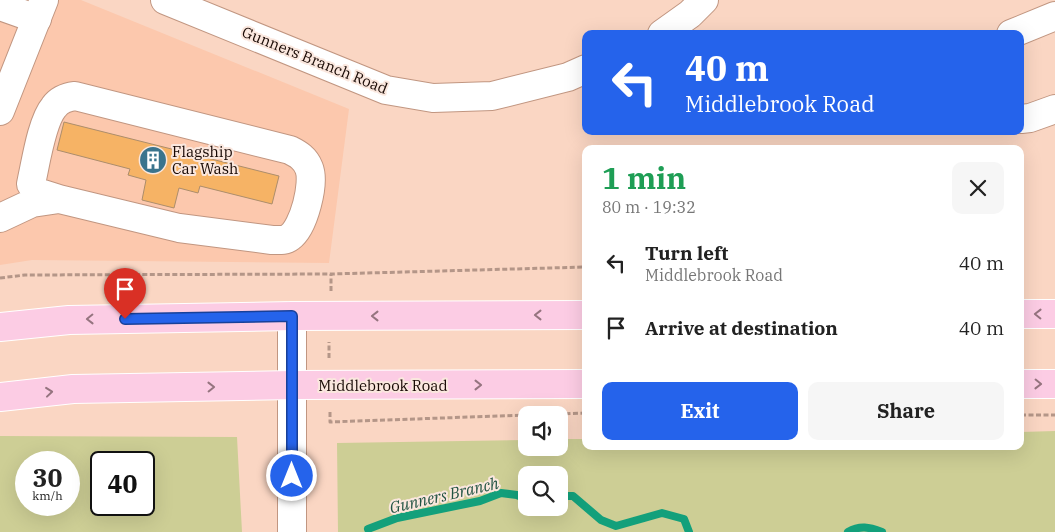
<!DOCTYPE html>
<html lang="en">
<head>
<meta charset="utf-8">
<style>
	:root { --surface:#fff; --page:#f6f6f6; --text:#222; --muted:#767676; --accent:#2563eb }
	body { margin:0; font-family:"IBM Plex Serif",serif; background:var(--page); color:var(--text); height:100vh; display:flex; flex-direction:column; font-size:19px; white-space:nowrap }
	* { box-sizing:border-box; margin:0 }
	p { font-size:16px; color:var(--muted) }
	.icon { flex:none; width:28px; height:28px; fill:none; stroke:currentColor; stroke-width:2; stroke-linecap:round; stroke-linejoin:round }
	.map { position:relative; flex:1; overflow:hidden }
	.drawer { position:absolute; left:582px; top:145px; width:442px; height:305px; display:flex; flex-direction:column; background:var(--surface); border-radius:10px; box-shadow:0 5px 20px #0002 }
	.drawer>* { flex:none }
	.top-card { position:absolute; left:582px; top:30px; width:442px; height:105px; border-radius:10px; box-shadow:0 5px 20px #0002; background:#2563eb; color:#fff; overflow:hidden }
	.fabs { position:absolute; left:518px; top:406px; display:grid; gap:10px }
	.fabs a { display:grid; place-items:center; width:50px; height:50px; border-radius:10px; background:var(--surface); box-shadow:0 5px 20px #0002; font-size:25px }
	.speed { position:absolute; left:15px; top:451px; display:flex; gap:10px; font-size:25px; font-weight:700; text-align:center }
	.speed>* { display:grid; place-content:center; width:65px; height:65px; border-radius:50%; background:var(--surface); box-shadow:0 5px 20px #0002; line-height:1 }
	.speed small { font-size:12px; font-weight:400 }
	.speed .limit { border:2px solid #111; border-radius:8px; background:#fff; color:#111 }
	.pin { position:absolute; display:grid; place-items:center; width:42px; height:42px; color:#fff; margin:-51px -21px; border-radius:50% 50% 50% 0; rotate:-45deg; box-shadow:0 0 5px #0007 }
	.pin .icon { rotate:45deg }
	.me { position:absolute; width:55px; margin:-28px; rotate:0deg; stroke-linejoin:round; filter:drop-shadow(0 0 4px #0008) }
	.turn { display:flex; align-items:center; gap:18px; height:105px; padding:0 20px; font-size:22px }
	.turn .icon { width:65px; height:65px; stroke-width:2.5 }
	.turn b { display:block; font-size:35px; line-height:42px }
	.round { display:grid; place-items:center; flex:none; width:52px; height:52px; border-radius:10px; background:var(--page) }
	.head { display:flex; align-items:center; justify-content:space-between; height:85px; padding:0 20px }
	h1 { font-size:30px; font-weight:800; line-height:38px; color:#1e9e55 }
	.cta { display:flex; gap:10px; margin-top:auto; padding:10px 20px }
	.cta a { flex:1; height:58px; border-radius:10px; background:var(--accent); color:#fff; font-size:20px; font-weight:800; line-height:58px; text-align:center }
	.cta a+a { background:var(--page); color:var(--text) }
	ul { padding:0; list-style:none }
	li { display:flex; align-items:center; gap:15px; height:65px; padding:0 20px }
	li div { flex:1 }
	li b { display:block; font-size:19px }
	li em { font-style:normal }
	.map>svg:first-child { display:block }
</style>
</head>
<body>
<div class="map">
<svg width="1055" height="532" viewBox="0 0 1055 532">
	<rect width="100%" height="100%" fill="#fad6c3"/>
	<!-- built -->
	<path fill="#fcc8ad" d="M0 0H81L349 109 329 263 32 260 0 265Z"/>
	<!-- green -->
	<g fill="#cdce95" fill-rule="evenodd">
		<path d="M1055 431V532H338L337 443 526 440V448H559V439H586V446H1021V432ZM526 475H559V508H526Z"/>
		<path d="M0 436 237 437 242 532H0ZM26 462H69V505H26ZM101 462H144V505H101Z"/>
	</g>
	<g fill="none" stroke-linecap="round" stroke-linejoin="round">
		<!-- stream -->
		<g stroke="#13a07b" stroke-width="8">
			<path d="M559 496H573L601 520 616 526 662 513 684 519 689 532"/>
			<path d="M368 529 397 518 480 501 501 493 517 495 526 499"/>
			<path d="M848 532C860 525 869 527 882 532"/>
		</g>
	</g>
	<!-- building -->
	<path fill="#f6b365" stroke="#ac8d6b" d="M64 122 279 176 272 204 200 186 198 193 179 188 174 208 142 200 146 180 128 175 130 169 57 150Z"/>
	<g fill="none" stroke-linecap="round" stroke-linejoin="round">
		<!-- minor casing -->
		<g stroke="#c19681" stroke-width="30">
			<g id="minor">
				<path d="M165 0 386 90 433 98 492 96 568 77 586 69"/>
				<path d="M0 6 37 19"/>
				<path d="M662 34 690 14 704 0"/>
				<path d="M1011 34 1055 16"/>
				<path d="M0 111 44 0"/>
				<path d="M1021 119 1030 118 1055 109"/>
				<path d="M0 218 32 203 59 199 179 228 272 240C278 240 285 241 290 237 304 227 315 183 309 168 305 158 298 154 290 150L75 96C67 97 59 100 54 107 42 121 36 161 32 179L31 184 37 192 59 199"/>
				<path d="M292 532V316"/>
			</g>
		</g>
		<!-- major casing -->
		<g stroke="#fff" stroke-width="30">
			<g id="major">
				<path d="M1021 314H1055"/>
				<path d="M0 327 69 320 292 316 586 315"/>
				<path d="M1021 384H1055"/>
				<path d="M0 397 73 389 293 385 586 384"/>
			</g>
		</g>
		<!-- path -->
		<g stroke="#b49688" stroke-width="3" stroke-dasharray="5 2.5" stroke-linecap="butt">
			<path d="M0 278 25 275 331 274 586 267"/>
			<path d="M331 291V274"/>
			<path d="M329 358V342"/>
			<path d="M330 412V422L526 415"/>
			<path d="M528 415 586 413"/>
			<path d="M1021 415H1055"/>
		</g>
		<!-- minor -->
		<use href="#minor" stroke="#fff" stroke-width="28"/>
		<!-- major -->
		<use href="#major" stroke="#fccce4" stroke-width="28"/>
	</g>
	<!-- one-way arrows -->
	<defs><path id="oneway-chevron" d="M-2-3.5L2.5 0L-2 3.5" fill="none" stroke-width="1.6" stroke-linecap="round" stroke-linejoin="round" transform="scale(1.25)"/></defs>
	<g stroke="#95747f">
		<use href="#oneway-chevron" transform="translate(1038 314) rotate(-179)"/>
		<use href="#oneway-chevron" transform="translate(538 315) rotate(180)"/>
		<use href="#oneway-chevron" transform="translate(375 316) rotate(180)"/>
		<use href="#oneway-chevron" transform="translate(90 319) rotate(179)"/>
		<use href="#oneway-chevron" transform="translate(1038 384) rotate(1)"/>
		<use href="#oneway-chevron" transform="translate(478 385)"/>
		<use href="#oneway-chevron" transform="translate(211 387) rotate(-1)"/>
		<use href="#oneway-chevron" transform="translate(49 392) rotate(-6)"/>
	</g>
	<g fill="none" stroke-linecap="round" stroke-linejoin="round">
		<!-- route casing -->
		<g stroke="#184099" stroke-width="12">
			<path id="route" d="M125 319 292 316V476"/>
		</g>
		<!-- route -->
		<use href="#route" stroke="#2563eb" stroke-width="9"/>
	</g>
	<!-- icons -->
	<defs>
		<g id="building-disc" transform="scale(1.4375)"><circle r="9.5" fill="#3a748d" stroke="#fae7de"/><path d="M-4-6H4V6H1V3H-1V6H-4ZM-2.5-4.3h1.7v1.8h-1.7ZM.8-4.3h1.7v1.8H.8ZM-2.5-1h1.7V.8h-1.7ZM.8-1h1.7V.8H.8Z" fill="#fff"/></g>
	</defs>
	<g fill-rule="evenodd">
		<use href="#building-disc" x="153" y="160"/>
	</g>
	<g text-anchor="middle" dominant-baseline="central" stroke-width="4" stroke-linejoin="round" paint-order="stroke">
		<!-- street labels -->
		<g font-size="15" fill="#170803" stroke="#fae7de">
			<text transform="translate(315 60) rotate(22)">Gunners Branch Road</text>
			<text x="383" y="385">Middlebrook Road</text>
		</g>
		<!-- poi labels -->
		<g font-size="15" fill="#170803" stroke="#fae7de" text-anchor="start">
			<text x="172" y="151">Flagship<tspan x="172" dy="17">Car Wash</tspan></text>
		</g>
		<!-- water labels -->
		<g font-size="16" font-style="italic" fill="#215342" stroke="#fae7de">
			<text transform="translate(444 495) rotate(-13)">Gunners Branch</text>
		</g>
	</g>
</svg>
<div class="fabs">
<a><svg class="icon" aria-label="sound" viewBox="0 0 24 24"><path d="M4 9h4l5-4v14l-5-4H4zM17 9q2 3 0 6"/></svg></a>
<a><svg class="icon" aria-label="search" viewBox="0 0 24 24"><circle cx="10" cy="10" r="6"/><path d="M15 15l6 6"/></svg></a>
</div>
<div class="speed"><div>30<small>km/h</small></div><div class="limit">40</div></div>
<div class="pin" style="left:125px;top:319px;background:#d93025"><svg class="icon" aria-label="arrive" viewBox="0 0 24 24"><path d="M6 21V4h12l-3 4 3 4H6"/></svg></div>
<svg class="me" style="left:292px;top:476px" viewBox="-20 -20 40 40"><circle r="17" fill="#2563eb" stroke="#fff" stroke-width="3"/><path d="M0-11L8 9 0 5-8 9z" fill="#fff"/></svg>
<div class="top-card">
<div class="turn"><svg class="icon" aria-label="left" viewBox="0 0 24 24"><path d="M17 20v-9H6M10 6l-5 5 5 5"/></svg><div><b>40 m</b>Middlebrook Road</div></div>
</div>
<section class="drawer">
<div class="head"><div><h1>1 min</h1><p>80 m · 19:32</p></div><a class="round"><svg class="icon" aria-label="close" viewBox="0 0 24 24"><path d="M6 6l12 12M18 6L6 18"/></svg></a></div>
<ul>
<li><svg class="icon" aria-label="left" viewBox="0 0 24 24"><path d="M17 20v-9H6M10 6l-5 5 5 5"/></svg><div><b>Turn left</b><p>Middlebrook Road</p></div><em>40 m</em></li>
<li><svg class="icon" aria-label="arrive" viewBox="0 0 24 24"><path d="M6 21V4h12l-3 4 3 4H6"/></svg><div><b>Arrive at destination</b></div><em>40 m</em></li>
</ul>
<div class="cta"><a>Exit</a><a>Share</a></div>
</section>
</div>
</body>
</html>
